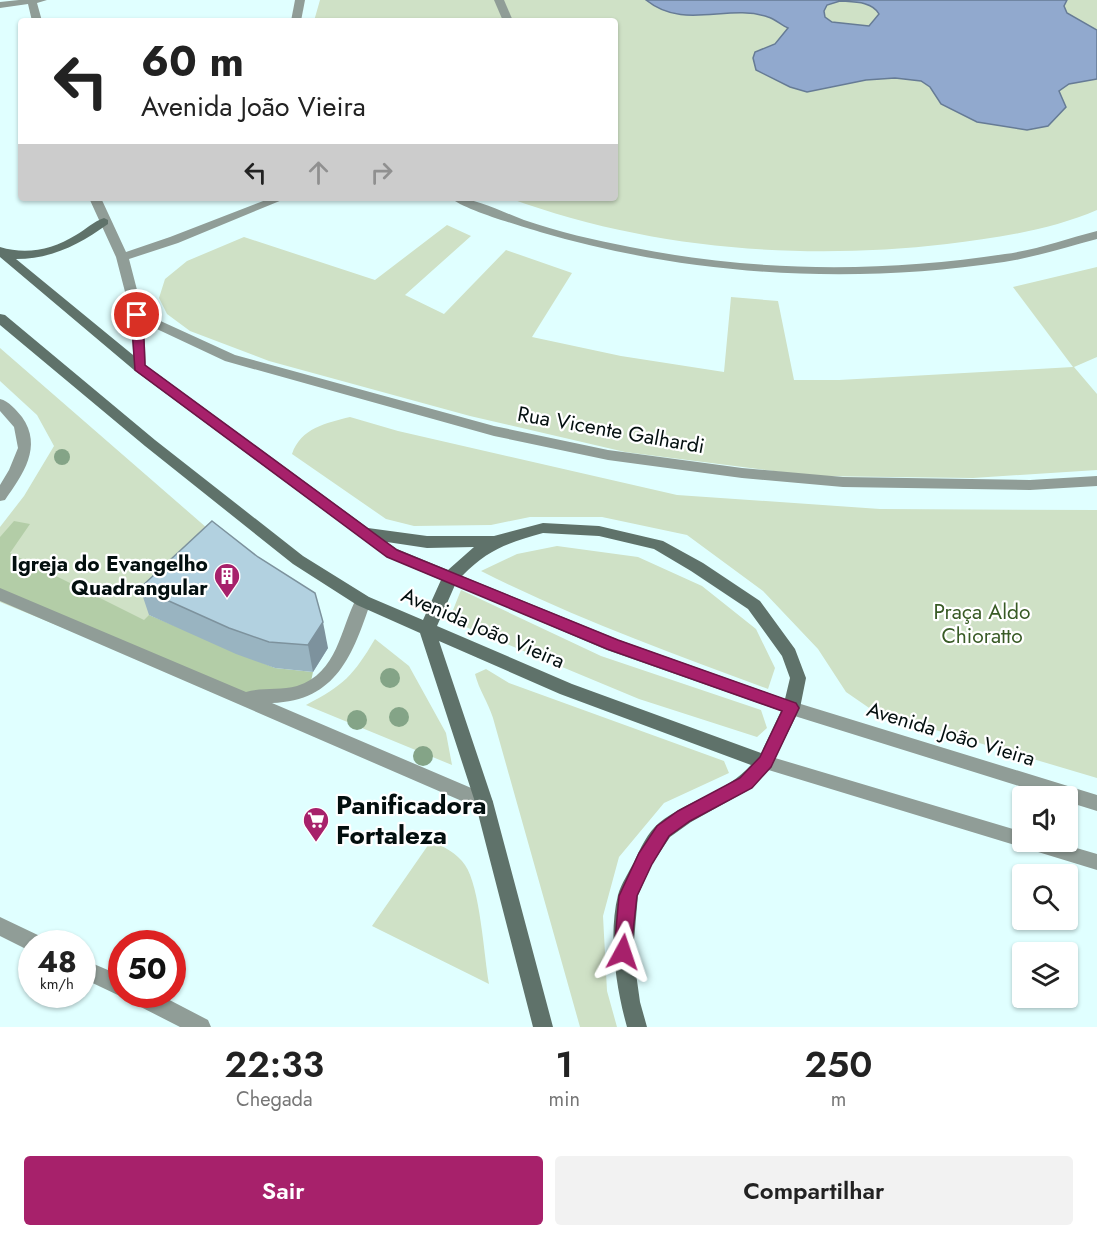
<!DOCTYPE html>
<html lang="pt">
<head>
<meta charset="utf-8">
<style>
	:root { --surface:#fff; --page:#f2f2f2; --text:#222; --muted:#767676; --accent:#a7216b }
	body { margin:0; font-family:Jost,sans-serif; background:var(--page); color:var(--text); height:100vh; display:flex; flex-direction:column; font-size:22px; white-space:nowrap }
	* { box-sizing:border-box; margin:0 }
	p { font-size:20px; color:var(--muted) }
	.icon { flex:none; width:33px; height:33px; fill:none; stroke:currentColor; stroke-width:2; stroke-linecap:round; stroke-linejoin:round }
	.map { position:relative; height:1027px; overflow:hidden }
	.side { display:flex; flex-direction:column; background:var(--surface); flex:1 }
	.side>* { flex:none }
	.guide { position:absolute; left:18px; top:18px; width:600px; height:183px; border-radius:6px; box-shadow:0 2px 4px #0004; background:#fff; color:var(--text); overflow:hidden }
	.buttons { position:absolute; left:1012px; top:786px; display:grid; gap:12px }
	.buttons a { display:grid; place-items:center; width:66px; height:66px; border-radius:6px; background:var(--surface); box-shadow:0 2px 4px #0004; font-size:30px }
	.speed { position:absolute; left:18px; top:930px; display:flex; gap:12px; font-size:30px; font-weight:700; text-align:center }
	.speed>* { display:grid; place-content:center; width:78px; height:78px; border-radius:50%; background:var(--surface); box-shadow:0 2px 4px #0004; line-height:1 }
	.speed small { font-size:15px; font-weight:400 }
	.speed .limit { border:9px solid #d22; background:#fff; color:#111 }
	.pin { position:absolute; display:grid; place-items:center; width:51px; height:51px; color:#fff; margin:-26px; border:3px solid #fff; border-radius:50%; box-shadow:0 2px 6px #0007 }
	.me { position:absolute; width:66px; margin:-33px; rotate:5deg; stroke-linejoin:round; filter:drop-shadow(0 0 4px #0008) }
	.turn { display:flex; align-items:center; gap:21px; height:126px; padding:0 24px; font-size:27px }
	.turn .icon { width:78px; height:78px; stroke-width:2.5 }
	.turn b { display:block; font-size:42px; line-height:51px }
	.lanes { display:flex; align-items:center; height:57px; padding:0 24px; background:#0003; justify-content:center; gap:30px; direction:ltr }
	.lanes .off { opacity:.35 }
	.eta { display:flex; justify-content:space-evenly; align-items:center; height:102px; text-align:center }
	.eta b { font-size:36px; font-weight:600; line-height:42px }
	.primary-button { display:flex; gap:12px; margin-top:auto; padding:12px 24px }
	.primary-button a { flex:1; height:69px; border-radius:6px; background:var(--accent); color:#fff; font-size:24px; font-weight:600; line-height:69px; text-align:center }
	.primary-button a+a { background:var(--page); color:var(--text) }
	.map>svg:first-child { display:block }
</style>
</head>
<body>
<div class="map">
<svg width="1097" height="1027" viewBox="0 0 1097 1027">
	<rect width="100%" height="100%" fill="#e0ffff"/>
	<!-- green -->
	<g fill="#cfe1c6">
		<path d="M320 0H1097V210C1051 230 996 238 947 244 800 261 648 249 509 198H615V21H314Z"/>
		<path d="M447 225 471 236 405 295 444 314 506 250 572 273 532 337 621 356 724 372 731 297 778 301 794 380H839L1073 367 1013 287 1097 267V357L1074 367 1097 394V470L973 478 812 476 625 452 470 416 269 361 190 331 167 314 159 298 165 279 187 261 244 237 375 280Z"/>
		<path d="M0 348 215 535 219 548 115 649 0 602V527L24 496 54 446 37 415 0 381Z"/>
		<path d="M350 417 398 431 677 495 880 509 1097 510V778L875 712 846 692 818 649 763 591 687 535 602 517H530L491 525 414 526 386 519 292 454C301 428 326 423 350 417Z"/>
		<path d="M557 546 638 557 702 586 756 629 775 668 768 689C671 653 574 618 481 571L517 554Z"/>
		<path d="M461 590 601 656 761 710 767 728 757 737 639 699 449 620Z"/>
		<path d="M375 639 409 666 446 733 452 765 306 705C344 685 353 676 375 639Z"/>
		<path d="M486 669 509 683 724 761 729 773 664 803 619 857 603 916 607 991 617 1027H580L493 718C488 702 479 690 475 674Z"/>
		<path d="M431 841C443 846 457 853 465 865 480 886 484 956 489 984L372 926Z"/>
	</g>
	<!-- forest -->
	<path fill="#b3cda7" d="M14 521 30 524 10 553 144 620 149 615 275 668 313 672 310 686 242 698 0 594V537Z"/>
	<!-- water -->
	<path fill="#91a9ce" stroke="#667b95" stroke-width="1.5" fill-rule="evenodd" d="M646 0H1067L1064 6 1067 13 1097 30V79L1069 84 1059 91 1066 107 1048 126 1027 130 977 122 941 104 930 87 921 81 895 78 866 80 807 92 790 87 756 70 753 58 755 52 775 44 788 28C781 25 775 19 768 17 728 3 684 31 646 0ZM840 1C853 2 872 1 879 14L869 26 832 22 825 17 824 11 827 5Z"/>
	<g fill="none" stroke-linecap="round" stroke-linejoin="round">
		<!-- minor -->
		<g fill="#909d97" fill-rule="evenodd">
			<path d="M19 0H47L37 3 42 21H32L28 4 0 8V2Z"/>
			<path d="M295 0H305L301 21H291Z"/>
			<path d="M494 0H504L513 21H503Z"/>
			<path d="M89 198H101L126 252 170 237 271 198H287L178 243 129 259 143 313 235 355 494 426 608 450 742 468 843 477 1030 480 1097 476V486L1030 490 843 487 742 478 608 460 494 436 225 361 144 323 146 367 144 370H134L131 315 116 257Z"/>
			<path d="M451 198C477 198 500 211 524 220 559 232 594 240 630 247 752 272 881 273 1005 254 1036 250 1066 239 1097 231V239C1066 247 1036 257 1004 262 849 285 691 276 540 232 521 226 464 210 451 198Z"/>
			<path d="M0 399C9 401 16 410 22 417 43 447 23 474 5 500L0 501V485L9 470 18 448 14 427 0 411Z"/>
			<path d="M0 588 246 692C262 687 280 691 297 686 338 673 340 629 357 597H369L371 601C353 654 337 701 272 703L490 796 493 802 490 808 484 810 478 808 0 601Z"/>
			<path d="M0 917 42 937 45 944H32V952L0 936Z"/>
			<path d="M82 959 122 976V994H158L208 1020 211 1027H180L129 1001 126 995 122 997 82 978Z"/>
		</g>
		<!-- tertiary -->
		<g fill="#909d97" fill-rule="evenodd">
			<path d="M791 701 1097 795V811L1068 802V796H1051L785 713 782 708 785 703Z"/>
			<path d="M765 755 1023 832V842H1056L1097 854V870L759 767 756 762 759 757Z"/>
		</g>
		<!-- secondary -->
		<path fill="#5f726a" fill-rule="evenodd" d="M104 218 108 220V224C80 244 52 259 16 259L144 364 368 528 427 536H494L543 523 599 526 663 541 703 563 760 601 795 649 806 678 800 708 771 767 752 788 691 822 670 837 652 864 638 895 633 952 640 1002 647 1027H627C616 988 608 935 618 895 621 884 629 872 634 862 640 849 648 832 659 823 688 800 727 792 751 765L560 694 439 641 493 802 553 1027H533L475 802 420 633 357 605 293 564 145 446 0 325V314L5 315 155 440 303 556 369 597 423 620 441 580 387 557 134 370 0 257V247C26 255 52 250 76 235 85 230 94 221 104 218ZM543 533 599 536 654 549 691 571 748 609 782 656 790 678 785 699 619 640 462 576C488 549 508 543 543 533ZM387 542 427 548 474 547 448 570 397 549ZM455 585 607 650 781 711 761 753 572 684 437 626Z"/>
	</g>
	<!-- trees -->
	<g fill="#84a487">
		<circle cx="62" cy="457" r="8"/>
		<circle cx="390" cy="678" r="10"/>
		<circle cx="399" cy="717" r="10"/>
		<circle cx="357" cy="720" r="10"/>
		<circle cx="423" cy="756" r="10"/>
	</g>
	<!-- wall -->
	<path fill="#99b4c1" d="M140 588 328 648 313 672 275 668 236 654 149 615Z"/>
	<!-- shaded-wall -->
	<path fill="#7d929d" d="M323 622 328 648 313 672 308 645Z"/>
	<!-- building -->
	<path fill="#b2d1e0" stroke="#7d929d" stroke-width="1.5" d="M212 521 258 557 315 593 323 622 308 645 269 642 229 628 140 588Z"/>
	<!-- route -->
	<path fill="#a7216b" stroke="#6d1546" stroke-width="1.5" d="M137 311 143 315 145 365 397 550 618 640 796 703 799 708 771 767 752 788 690 821 669 836 652 864 637 896 630 958 623 961 617 958 614 952 619 896 639 853 657 826 678 811 740 778 760 757 782 711 607 649 387 557 135 370 131 315Z"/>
	<!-- icons -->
	<defs>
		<g id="building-pin" transform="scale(1.35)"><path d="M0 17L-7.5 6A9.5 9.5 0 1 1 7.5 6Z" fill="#a7216b" stroke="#fff"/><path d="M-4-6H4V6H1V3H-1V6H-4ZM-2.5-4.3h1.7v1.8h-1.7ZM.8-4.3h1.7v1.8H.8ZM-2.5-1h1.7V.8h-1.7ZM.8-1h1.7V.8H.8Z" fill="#fff"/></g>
		<g id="supermarket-pin" transform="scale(1.35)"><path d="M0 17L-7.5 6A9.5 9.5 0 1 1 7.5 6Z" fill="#a7216b" stroke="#fff"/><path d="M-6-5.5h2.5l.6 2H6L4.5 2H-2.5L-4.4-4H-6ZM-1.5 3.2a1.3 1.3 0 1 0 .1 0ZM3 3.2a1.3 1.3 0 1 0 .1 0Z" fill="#fff"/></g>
	</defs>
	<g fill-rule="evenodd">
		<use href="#building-pin" x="227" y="576"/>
		<use href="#supermarket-pin" x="316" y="820"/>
	</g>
	<g text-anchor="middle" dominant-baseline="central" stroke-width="4.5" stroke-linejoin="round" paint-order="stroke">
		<!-- street labels -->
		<g font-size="21" fill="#030f0f" stroke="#fff">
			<text transform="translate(611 430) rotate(10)">Rua Vicente Galhardi</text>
			<text transform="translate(483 628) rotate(23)">Avenida João Vieira</text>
			<text transform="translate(951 734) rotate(17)">Avenida João Vieira</text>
		</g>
		<!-- poi labels -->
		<g font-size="21" font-weight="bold" fill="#030f0f" stroke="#fff" text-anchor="end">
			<text x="208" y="564">Igreja do Evangelho<tspan x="208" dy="24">Quadrangular</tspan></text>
		</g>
		<!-- park labels -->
		<g font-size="21" fill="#385a25" stroke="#fff">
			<text x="982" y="612">Praça Aldo<tspan x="982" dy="24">Chioratto</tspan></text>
		</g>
		<!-- near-poi labels -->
		<g font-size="26" font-weight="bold" fill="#030f0f" stroke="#fff" text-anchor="start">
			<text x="336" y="805">Panificadora<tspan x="336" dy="30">Fortaleza</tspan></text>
		</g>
	</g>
</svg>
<div class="buttons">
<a><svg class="icon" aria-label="sound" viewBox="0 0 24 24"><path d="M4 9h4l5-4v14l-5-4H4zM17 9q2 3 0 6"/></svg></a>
<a><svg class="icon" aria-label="search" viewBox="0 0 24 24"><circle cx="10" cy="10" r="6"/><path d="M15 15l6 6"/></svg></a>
<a><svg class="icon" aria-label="layers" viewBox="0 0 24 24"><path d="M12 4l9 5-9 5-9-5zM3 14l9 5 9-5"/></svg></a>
</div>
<div class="speed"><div>48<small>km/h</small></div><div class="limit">50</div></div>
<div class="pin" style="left:137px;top:315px;background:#d93025"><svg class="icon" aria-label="arrive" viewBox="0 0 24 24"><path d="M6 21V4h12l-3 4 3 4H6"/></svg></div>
<svg class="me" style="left:623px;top:952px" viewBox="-20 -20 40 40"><path d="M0-17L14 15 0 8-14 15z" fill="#a7216b" stroke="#fff" stroke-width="4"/></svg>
<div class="guide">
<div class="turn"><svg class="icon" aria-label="left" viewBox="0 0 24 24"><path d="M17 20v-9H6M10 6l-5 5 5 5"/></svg><div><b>60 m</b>Avenida João Vieira</div></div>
<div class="lanes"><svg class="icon" aria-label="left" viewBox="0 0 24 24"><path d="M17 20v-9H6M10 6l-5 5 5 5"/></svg><svg class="icon off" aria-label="ahead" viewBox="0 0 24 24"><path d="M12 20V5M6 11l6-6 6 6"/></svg><svg class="icon off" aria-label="right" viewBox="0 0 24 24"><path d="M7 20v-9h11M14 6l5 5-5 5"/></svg></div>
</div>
</div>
<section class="side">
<div class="eta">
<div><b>22:33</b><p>Chegada</p></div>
<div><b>1</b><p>min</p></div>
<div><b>250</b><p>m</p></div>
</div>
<div class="primary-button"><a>Sair</a><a>Compartilhar</a></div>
</section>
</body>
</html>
